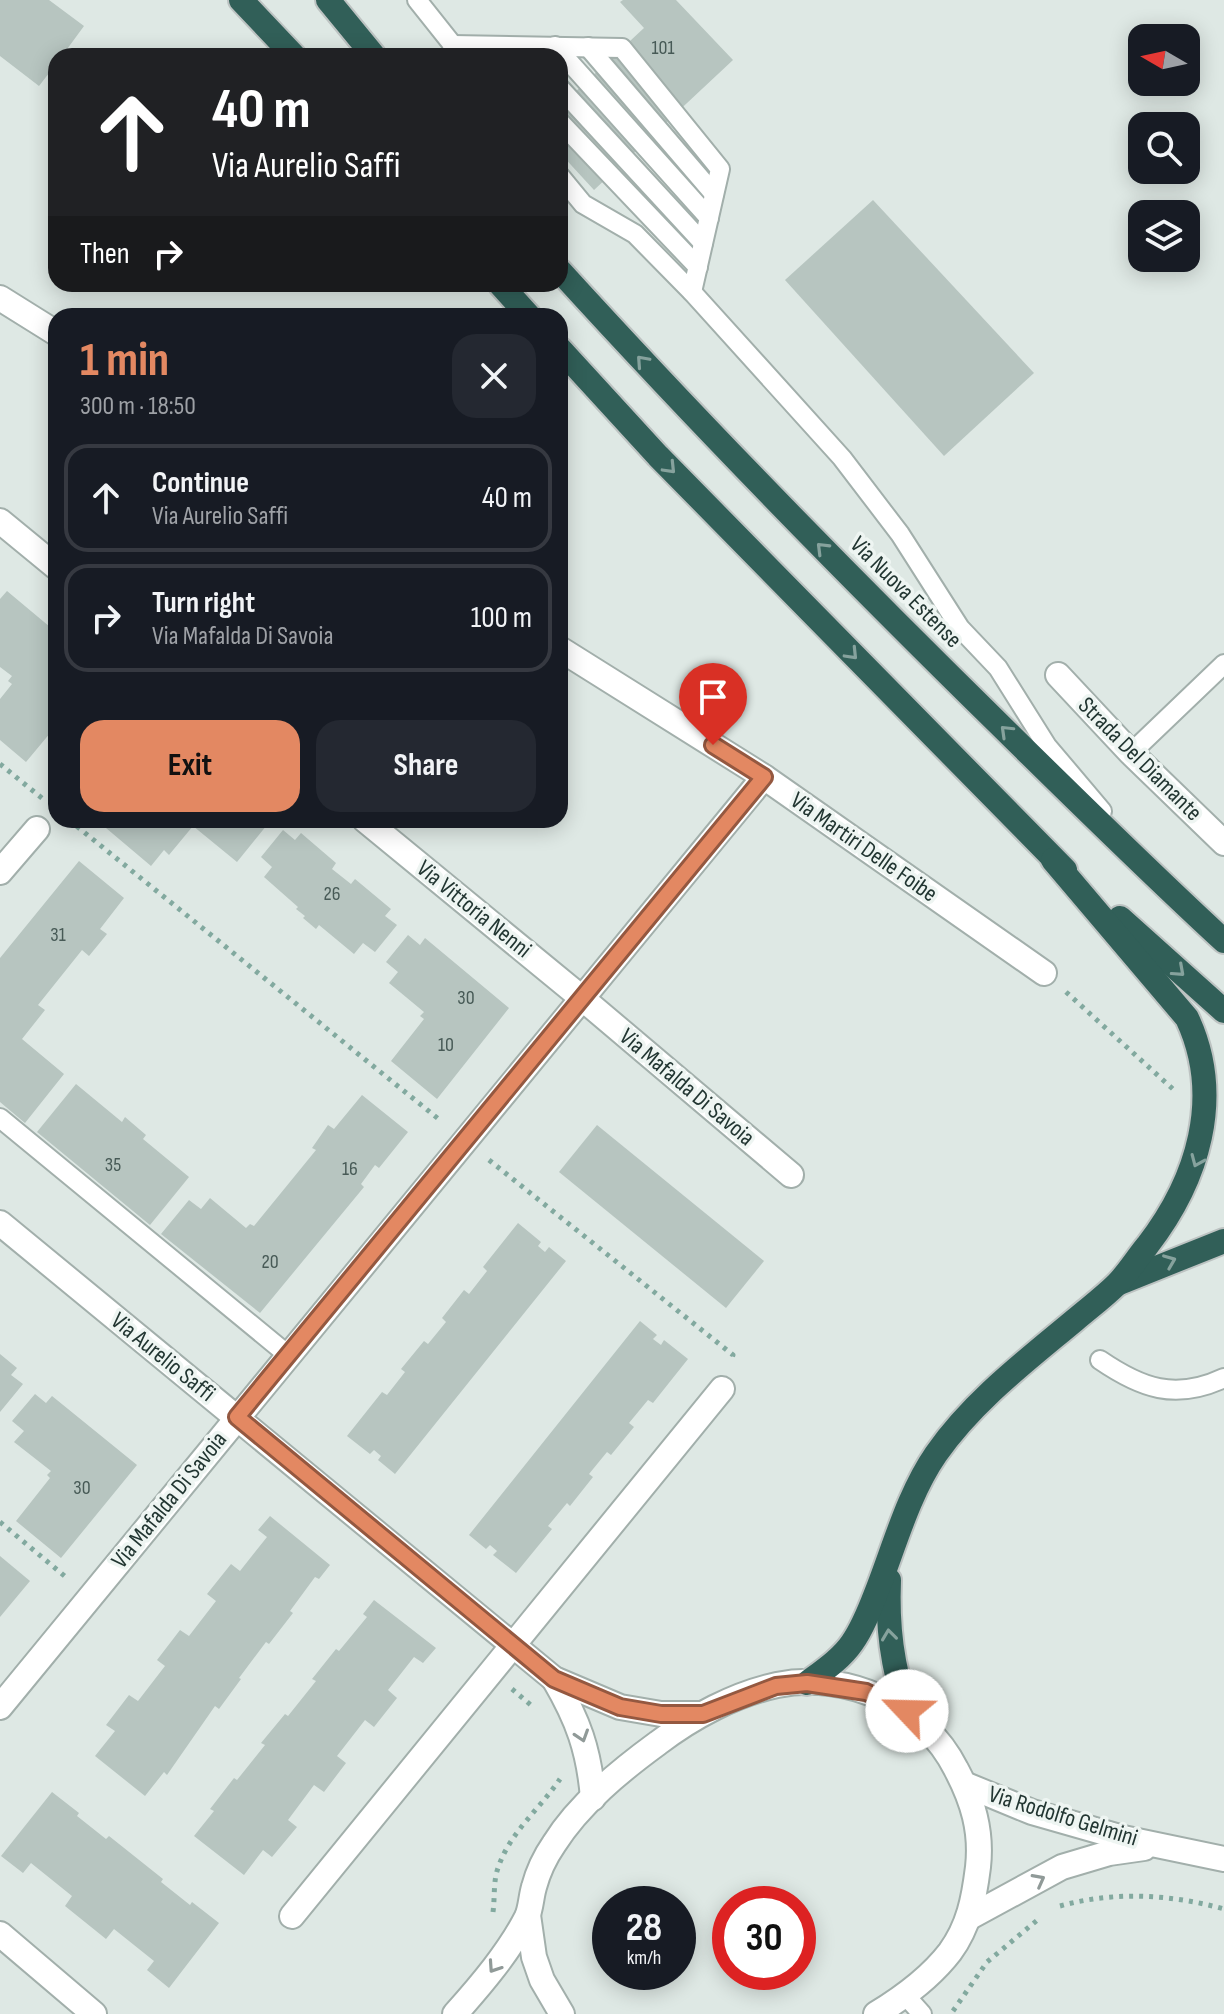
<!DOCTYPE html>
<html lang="en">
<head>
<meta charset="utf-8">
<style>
	:root { --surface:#171b24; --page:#242831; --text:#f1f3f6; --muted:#9ea1a6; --line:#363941; --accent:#e38862 }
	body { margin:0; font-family:"Sofia Sans Condensed",sans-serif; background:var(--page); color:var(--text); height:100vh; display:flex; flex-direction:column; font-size:30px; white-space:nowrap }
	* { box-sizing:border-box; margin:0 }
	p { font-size:26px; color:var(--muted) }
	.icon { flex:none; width:44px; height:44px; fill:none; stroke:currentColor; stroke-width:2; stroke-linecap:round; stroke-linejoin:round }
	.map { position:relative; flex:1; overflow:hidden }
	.sheet { position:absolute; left:48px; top:308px; width:520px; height:520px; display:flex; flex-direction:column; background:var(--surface); border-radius:24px; box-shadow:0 4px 20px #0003 }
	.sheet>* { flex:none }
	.banner { position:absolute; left:48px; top:48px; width:520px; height:244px; border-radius:24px; box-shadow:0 4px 20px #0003; background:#202124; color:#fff; overflow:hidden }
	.needle { width:52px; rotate:279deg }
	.fabs { position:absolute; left:1128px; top:24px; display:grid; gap:16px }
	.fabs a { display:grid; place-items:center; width:72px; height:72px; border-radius:16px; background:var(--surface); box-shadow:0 4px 20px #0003; font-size:40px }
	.speed { position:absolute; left:592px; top:1886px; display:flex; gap:16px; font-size:40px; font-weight:700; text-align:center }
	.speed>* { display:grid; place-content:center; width:104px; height:104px; border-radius:50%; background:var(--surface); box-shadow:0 4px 20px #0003; line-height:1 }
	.speed small { font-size:20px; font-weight:400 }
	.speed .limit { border:12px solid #d22; background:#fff; color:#111 }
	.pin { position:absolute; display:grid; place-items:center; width:68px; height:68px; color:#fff; margin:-82px -34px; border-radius:50% 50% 50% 0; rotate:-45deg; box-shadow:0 0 8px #0007 }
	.pin .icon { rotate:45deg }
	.me { position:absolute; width:88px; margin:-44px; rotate:294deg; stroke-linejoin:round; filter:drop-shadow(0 0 6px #0008) }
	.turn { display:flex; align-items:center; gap:28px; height:168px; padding:0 32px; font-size:36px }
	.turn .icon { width:104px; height:104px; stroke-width:2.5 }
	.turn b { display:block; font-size:56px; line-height:68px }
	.then { display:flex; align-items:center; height:76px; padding:0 32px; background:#0003; gap:16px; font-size:30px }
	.round { display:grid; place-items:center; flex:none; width:84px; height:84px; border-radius:24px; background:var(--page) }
	.summary { display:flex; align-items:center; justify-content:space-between; height:136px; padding:0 32px }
	h1 { font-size:48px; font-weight:700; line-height:60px; color:var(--accent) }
	.cta { display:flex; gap:16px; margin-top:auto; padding:16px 32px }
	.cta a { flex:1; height:92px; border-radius:24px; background:var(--accent); color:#111; font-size:32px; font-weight:700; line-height:92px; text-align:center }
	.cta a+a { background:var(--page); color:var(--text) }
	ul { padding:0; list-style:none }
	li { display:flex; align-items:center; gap:24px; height:108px; margin:0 16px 12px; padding:0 16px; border:4px solid var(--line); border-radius:24px }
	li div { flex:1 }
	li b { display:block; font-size:30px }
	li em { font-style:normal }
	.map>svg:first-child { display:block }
</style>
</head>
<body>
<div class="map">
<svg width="1224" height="2014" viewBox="0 0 1224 2014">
	<rect width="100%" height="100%" fill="#dee8e4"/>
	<!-- building -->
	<g fill="#b7c5c0">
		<path d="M0 0H49L84 26 62 56H56V64L39 86 0 56Z"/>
		<path d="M623 0H676L733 60 594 190 560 153V106L644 28 620 2Z"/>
		<path d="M873 200 1034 373 944 456 785 280Z"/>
		<path d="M7 591 56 632V726L26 762 0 740V699L12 684 8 681 12 676 0 667V599Z"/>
		<path d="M112 820H271L237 862 193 826 169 855 164 850 151 866 106 828Z"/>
		<path d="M283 830 295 840 301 833 336 863 332 869 351 884 355 879 391 909 385 916 397 925 375 952 363 943 354 954 319 925 316 929 303 918 305 916 296 909 298 907 264 877 272 867 261 857Z"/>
		<path d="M79 861 124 898 100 929 107 934 89 956 82 950 38 1005 45 1010 22 1039 64 1074 25 1123 0 1102V958Z"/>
		<path d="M408 935 420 945 425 938 509 1008 437 1099 391 1061 424 1019 420 1016 424 1012 389 983 398 972 386 962Z"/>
		<path d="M76 1084 122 1122 125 1117 146 1135 143 1139 189 1177 150 1225 37 1132Z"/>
		<path d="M362 1095 408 1132 379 1168 375 1165 361 1184 364 1187 260 1313 161 1234 189 1200 201 1209 210 1198 246 1228 250 1224 254 1226 316 1150 312 1148 328 1125 334 1129Z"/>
		<path d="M597 1125 764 1261 726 1308 559 1172Z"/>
		<path d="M518 1223 541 1242 538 1246 545 1252 549 1247 566 1261 395 1474 378 1460 381 1456 374 1450 370 1454 347 1436 382 1392 387 1395 405 1372 401 1369 424 1341 428 1344 446 1322 442 1318 464 1290 469 1294 487 1271 483 1267Z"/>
		<path d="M640 1321 657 1335 653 1339 661 1345 664 1340 688 1359 653 1403 648 1400 629 1423 634 1427 611 1455 607 1452 589 1474 593 1477 570 1506 567 1503 548 1526 552 1529 516 1573 493 1555 497 1551 490 1545 486 1549 469 1535Z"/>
		<path d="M0 1354 17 1368 11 1375 23 1384 0 1412Z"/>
		<path d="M35 1394 46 1403 52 1396 137 1465 61 1558 16 1521 50 1478 47 1475 51 1471 14 1442 24 1431 12 1421Z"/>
		<path d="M270 1516 330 1565 319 1579 315 1577 290 1611 293 1613 269 1644 266 1642 239 1678 241 1679 219 1709 215 1706 167 1775 164 1772 145 1796 95 1756 115 1731 106 1725 129 1695 138 1701 165 1666 157 1660 180 1630 189 1636 216 1601 207 1594 231 1564 240 1571 267 1537 258 1530Z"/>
		<path d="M0 1556 30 1581 0 1617Z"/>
		<path d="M374 1600 436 1648 423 1663 414 1657 388 1690 397 1698 374 1727 365 1720 337 1756 346 1763 324 1792 314 1785 288 1820 297 1827 272 1857 263 1850 244 1875 194 1836 214 1811 210 1809 234 1778 237 1780 265 1745 261 1743 285 1714 288 1716 316 1681 312 1679 336 1649 339 1651 367 1617 363 1614Z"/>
		<path d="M52 1792 79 1813 77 1816 106 1839 109 1836 163 1879 161 1882 190 1905 192 1902 219 1923 169 1988 147 1970 154 1961 114 1929 106 1939 65 1906 72 1896 31 1863 23 1873 1 1856Z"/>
	</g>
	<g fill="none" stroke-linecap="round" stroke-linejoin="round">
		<!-- lane casing -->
		<g stroke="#a2afab" stroke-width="22">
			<g id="lane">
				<path d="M417 0 460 54"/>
				<path d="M452 45 622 48 720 169 692 292"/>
				<path d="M555 46 709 218"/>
				<path d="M588 47 714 194"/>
				<path d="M560 88 703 243"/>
				<path d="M560 122 698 267"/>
				<path d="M560 176 583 204 635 234 692 292 842 458 900 534 960 628 998 668 1047 746 1102 811"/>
				<path d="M1131 753 1224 664"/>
				<path d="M0 1118 288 1355"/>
				<path d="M1100 1360C1141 1388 1175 1401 1224 1378"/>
				<path d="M905 1995 922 2014"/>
			</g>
		</g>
		<!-- street casing -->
		<g stroke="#a2afab" stroke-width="28">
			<g id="street">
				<path d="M0 298 56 333"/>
				<path d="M0 521 56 567"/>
				<path d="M560 649 764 777 1044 973"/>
				<path d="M1058 675 1131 753 1224 843"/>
				<path d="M365 820 583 999 791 1175"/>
				<path d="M0 872 37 829"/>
				<path d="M0 1223 554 1679 620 1707 661 1714H700"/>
				<path d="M554 1679C578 1720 589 1750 593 1798"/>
				<path d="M0 1707 764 777"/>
				<path d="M964 1784 1032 1812 1123 1838 1224 1859"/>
				<path d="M528 1915 534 1957 542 1980 562 2014"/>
				<path d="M292 1916 722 1389"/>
				<path d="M970 1917 1062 1867 1109 1853 1144 1848"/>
				<path d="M0 1934 94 2014"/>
				<path d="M455 2014C481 1985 509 1952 527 1917 531 1908 531 1897 534 1887 538 1872 545 1857 554 1844 579 1804 621 1770 658 1743 692 1717 735 1694 777 1685 847 1671 924 1705 956 1769 973 1801 982 1831 978 1867 974 1899 969 1926 950 1952 930 1978 904 1997 876 2014"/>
			</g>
		</g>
		<!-- highway casing -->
		<g stroke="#bdc3c2" stroke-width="28">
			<g id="highway">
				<path d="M241 0 294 56"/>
				<path d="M328 0 374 56"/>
				<path d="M560 271C703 428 851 579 1002 727 1075 799 1148 871 1224 941"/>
				<path d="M500 284 529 316"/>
				<path d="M560 349 658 456 1065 870"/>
				<path d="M1120 918 1224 1011"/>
				<path d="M1119 1283 1224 1241"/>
				<path d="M889 1580C887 1626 892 1666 907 1711"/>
				<path d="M807 1683C823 1671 841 1659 852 1643 864 1626 871 1606 878 1588 895 1544 909 1493 936 1454 973 1401 1026 1361 1075 1320 1089 1308 1104 1297 1117 1284 1128 1273 1137 1258 1147 1246 1198 1180 1224 1097 1187 1018L1053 860"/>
			</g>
		</g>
		<!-- path -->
		<g stroke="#82a99f" stroke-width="5" stroke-dasharray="4 6" stroke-linecap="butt">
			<path d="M0 764 43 799"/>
			<path d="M69 820 441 1121"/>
			<path d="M1066 992 1174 1090"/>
			<path d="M489 1160 733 1355 731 1361"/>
			<path d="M0 1522 67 1578"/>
			<path d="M512 1689 532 1706"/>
			<path d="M1060 1906C1114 1891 1170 1894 1224 1909"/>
			<path d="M493 1912C495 1898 493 1882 498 1868 510 1832 539 1810 560 1779"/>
			<path d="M953 2011 987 1962 1041 1917"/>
		</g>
		<!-- lane -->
		<use href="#lane" stroke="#fff" stroke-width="18"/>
		<!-- street -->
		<use href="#street" stroke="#fff" stroke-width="24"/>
		<!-- highway -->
		<use href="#highway" stroke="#315f58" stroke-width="24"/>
	</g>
	<!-- one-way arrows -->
	<defs><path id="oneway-chevron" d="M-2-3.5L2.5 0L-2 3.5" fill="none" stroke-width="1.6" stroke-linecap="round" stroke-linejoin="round" transform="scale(2)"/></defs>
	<g stroke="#86a29d">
		<use href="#oneway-chevron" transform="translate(642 361) rotate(-132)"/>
		<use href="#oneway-chevron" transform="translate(670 468) rotate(46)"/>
		<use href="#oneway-chevron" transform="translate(822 548) rotate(-135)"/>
		<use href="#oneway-chevron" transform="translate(852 654) rotate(46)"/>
		<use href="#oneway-chevron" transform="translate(1006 731) rotate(-136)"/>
		<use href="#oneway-chevron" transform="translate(1179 971) rotate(42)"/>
		<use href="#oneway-chevron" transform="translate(1197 1161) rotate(113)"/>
		<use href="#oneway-chevron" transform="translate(1170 1261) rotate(-22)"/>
		<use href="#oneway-chevron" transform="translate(889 1635) rotate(-97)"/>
	</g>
	<g stroke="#909a98">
		<use href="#oneway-chevron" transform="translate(582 1736) rotate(72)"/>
		<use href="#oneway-chevron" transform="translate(1039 1880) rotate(-28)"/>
		<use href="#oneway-chevron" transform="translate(494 1967) rotate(124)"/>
	</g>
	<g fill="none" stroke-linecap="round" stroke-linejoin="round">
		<!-- route casing -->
		<g stroke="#945840" stroke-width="20">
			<path id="route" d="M713 745 764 777 237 1417 554 1679 620 1707 661 1714H703L776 1686 807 1683 866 1692 907 1711"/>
		</g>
		<!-- route -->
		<use href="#route" stroke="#e38862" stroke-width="14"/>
	</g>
	<g text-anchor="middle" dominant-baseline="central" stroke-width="7" stroke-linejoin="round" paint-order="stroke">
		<!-- number labels -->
		<g font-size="20" fill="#475a56">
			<text x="663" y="48">101</text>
			<text x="332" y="894">26</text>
			<text x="58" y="935">31</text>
			<text x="466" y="998">30</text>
			<text x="446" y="1045">10</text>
			<text x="113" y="1165">35</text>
			<text x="350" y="1169">16</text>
			<text x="270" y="1262">20</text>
			<text x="82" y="1488">30</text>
		</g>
		<!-- street labels -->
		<g font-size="24" fill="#223632" stroke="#eef5f2">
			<text transform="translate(906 592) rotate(45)">Via Nuova Estense</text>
			<text transform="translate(1140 759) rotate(45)">Strada Del Diamante</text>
			<text transform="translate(864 847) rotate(35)">Via Martiri Delle Foibe</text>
			<text transform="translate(474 909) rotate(39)">Via Vittoria Nenni</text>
			<text transform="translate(687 1087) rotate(40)">Via Mafalda Di Savoia</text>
			<text transform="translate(163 1357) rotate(39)">Via Aurelio Saffi</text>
			<text transform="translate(169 1500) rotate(-51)">Via Mafalda Di Savoia</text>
			<text transform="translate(1063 1816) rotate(17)">Via Rodolfo Gelmini</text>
		</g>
	</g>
</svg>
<div class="fabs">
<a><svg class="needle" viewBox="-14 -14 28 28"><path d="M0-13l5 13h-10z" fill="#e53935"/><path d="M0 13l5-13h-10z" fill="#9ea1a6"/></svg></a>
<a><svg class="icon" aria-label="search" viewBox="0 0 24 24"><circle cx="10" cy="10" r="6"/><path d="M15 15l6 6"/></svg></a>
<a><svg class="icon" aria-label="layers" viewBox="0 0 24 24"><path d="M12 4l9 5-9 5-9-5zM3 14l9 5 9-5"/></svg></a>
</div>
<div class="speed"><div>28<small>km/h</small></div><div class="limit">30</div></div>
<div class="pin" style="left:713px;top:745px;background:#d93025"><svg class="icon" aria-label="arrive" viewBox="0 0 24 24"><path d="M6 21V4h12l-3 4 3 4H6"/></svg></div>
<svg class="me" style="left:907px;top:1711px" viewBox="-20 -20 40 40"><circle r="19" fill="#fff"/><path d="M0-13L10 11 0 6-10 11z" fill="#e38862"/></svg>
<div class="banner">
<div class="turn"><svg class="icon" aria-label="ahead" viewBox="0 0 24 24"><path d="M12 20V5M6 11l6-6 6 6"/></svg><div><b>40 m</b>Via Aurelio Saffi</div></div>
<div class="then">Then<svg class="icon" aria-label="right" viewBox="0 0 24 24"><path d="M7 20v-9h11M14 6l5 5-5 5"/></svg></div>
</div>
<section class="sheet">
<div class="summary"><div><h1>1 min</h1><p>300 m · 18:50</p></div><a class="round"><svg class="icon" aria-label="close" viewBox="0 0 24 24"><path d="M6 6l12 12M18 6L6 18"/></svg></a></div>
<ul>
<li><svg class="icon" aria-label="ahead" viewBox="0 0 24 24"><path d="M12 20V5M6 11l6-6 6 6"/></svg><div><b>Continue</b><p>Via Aurelio Saffi</p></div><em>40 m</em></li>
<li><svg class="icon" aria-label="right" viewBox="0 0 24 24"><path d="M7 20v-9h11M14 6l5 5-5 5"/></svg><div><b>Turn right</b><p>Via Mafalda Di Savoia</p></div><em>100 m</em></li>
</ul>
<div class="cta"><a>Exit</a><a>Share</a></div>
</section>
</div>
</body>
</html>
